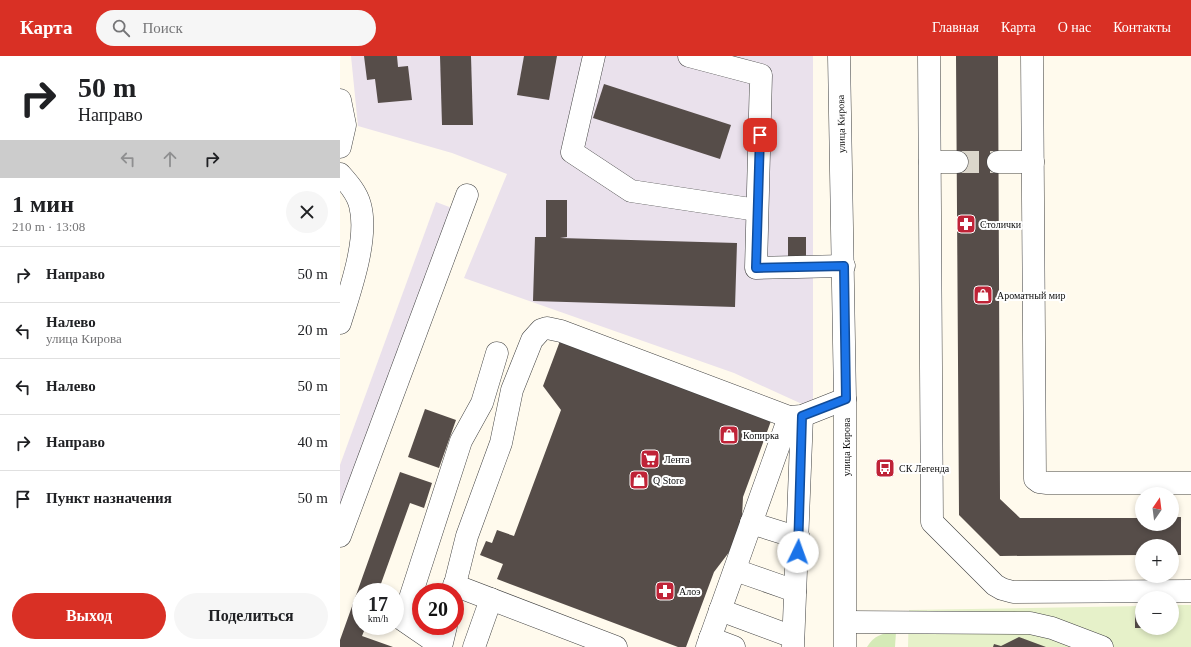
<!DOCTYPE html>
<html lang="ru">
<head>
<meta charset="utf-8">
<style>
	:root { --surface:#fff; --page:#f6f6f6; --text:#202124; --muted:#757577; --line:#e0e0e0; --accent:#d93025 }
	body { margin:0; font-family:Georgia,serif; background:var(--page); color:var(--text); height:100vh; display:flex; flex-direction:column; font-size:15px; white-space:nowrap }
	* { box-sizing:border-box; margin:0 }
	p { font-size:13px; color:var(--muted) }
	.icon { flex:none; width:22px; height:22px; fill:none; stroke:currentColor; stroke-width:2; stroke-linecap:round; stroke-linejoin:round }
	.map { position:relative; flex:1; overflow:hidden }
	.side { display:flex; flex-direction:column; background:var(--surface); width:340px }
	.side>* { flex:none }
	.top-card { background:#fff; color:var(--text); overflow:hidden }
	.needle { width:26px; rotate:14deg }
	.buttons { position:absolute; left:795px; top:431px; display:grid; gap:8px }
	.buttons a { display:grid; place-items:center; width:44px; height:44px; border-radius:50%; background:var(--surface); box-shadow:0 2px 6px #0003; font-size:20px }
	.speed { position:absolute; left:12px; top:527px; display:flex; gap:8px; font-size:20px; font-weight:700; text-align:center }
	.speed>* { display:grid; place-content:center; width:52px; height:52px; border-radius:50%; background:var(--surface); box-shadow:0 2px 6px #0003; line-height:1 }
	.speed small { font-size:10px; font-weight:400 }
	.speed .limit { border:6px solid #d22; background:#fff; color:#111 }
	.pin { position:absolute; display:grid; place-items:center; width:34px; height:34px; color:#fff; margin:-17px; border-radius:8px; box-shadow:0 2px 6px #0006 }
	.me { position:absolute; width:44px; margin:-22px; rotate:3deg; stroke-linejoin:round; filter:drop-shadow(0 0 3px #0008) }
	.turn { display:flex; align-items:center; gap:14px; height:84px; padding:0 12px; font-size:18px }
	.turn .icon { width:52px; height:52px; stroke-width:2.5 }
	.turn b { display:block; font-size:28px; line-height:34px }
	.lanes { display:flex; align-items:center; height:38px; padding:0 12px; background:#0003; justify-content:center; gap:20px; direction:ltr }
	.lanes .off { opacity:.35 }
	.round { display:grid; place-items:center; flex:none; width:42px; height:42px; border-radius:21px; background:var(--page) }
	.overview { display:flex; align-items:center; justify-content:space-between; height:68px; padding:0 12px }
	h1 { font-size:24px; font-weight:800; line-height:30px }
	.primary-button { display:flex; gap:8px; margin-top:auto; padding:8px 12px }
	.primary-button a { flex:1; height:46px; border-radius:24px; background:var(--accent); color:#fff; font-size:16px; font-weight:800; line-height:46px; text-align:center }
	.primary-button a+a { background:var(--page); color:var(--text) }
	ul { padding:0; list-style:none }
	li { display:flex; align-items:center; gap:12px; height:56px; padding:0 12px; border-top:1px solid var(--line) }
	li div { flex:1 }
	li b { display:block; font-size:15px }
	li em { font-style:normal }
	header { display:flex; align-items:center; gap:24px; box-sizing:border-box; height:56px; padding:0 20px; background:var(--accent); color:#fff }
	header strong { font-size:19px }
	nav { display:flex; gap:22px; margin-inline-start:auto; font-size:14px }
	.search { width:280px; height:36px; background:var(--page); display:flex; align-items:center; gap:10px; box-sizing:border-box; padding:0 14px; border-radius:22px; color:var(--muted); font-size:15px }
	main { display:flex; flex:1; min-height:0 }
	.map>svg:first-child { display:block }
</style>
</head>
<body>
<header>
<strong>Карта</strong>
<div class="search"><svg class="icon" aria-label="search" viewBox="0 0 24 24"><circle cx="10" cy="10" r="6"/><path d="M15 15l6 6"/></svg>Поиск</div>
<nav><a>Главная</a><a>Карта</a><a>О нас</a><a>Контакты</a></nav>
</header>
<main>
<section class="side">
<div class="top-card">
<div class="turn"><svg class="icon" aria-label="right" viewBox="0 0 24 24"><path d="M7 20v-9h11M14 6l5 5-5 5"/></svg><div><b>50 m</b>Направо</div></div>
<div class="lanes"><svg class="icon off" aria-label="left" viewBox="0 0 24 24"><path d="M17 20v-9H6M10 6l-5 5 5 5"/></svg><svg class="icon off" aria-label="ahead" viewBox="0 0 24 24"><path d="M12 20V5M6 11l6-6 6 6"/></svg><svg class="icon" aria-label="right" viewBox="0 0 24 24"><path d="M7 20v-9h11M14 6l5 5-5 5"/></svg></div>
</div>
<div class="overview"><div><h1>1 мин</h1><p>210 m · 13:08</p></div><a class="round"><svg class="icon" aria-label="close" viewBox="0 0 24 24"><path d="M6 6l12 12M18 6L6 18"/></svg></a></div>
<ul>
<li><svg class="icon" aria-label="right" viewBox="0 0 24 24"><path d="M7 20v-9h11M14 6l5 5-5 5"/></svg><div><b>Направо</b></div><em>50 m</em></li>
<li><svg class="icon" aria-label="left" viewBox="0 0 24 24"><path d="M17 20v-9H6M10 6l-5 5 5 5"/></svg><div><b>Налево</b><p>улица Кирова</p></div><em>20 m</em></li>
<li><svg class="icon" aria-label="left" viewBox="0 0 24 24"><path d="M17 20v-9H6M10 6l-5 5 5 5"/></svg><div><b>Налево</b></div><em>50 m</em></li>
<li><svg class="icon" aria-label="right" viewBox="0 0 24 24"><path d="M7 20v-9h11M14 6l5 5-5 5"/></svg><div><b>Направо</b></div><em>40 m</em></li>
<li><svg class="icon" aria-label="arrive" viewBox="0 0 24 24"><path d="M6 21V4h12l-3 4 3 4H6"/></svg><div><b>Пункт назначения</b></div><em>50 m</em></li>
</ul>
<div class="primary-button"><a>Выход</a><a>Поделиться</a></div>
</section>
<div class="map">
<svg width="851" height="591" viewBox="0 0 851 591">
	<rect width="100%" height="100%" fill="#fffaed"/>
	<!-- industrial -->
	<g fill="#eae1ec">
		<path d="M11 0H473V353L394 317 124 222 167 118 112 97 18 70Z"/>
		<path d="M96 146 112 152 0 458V409Z"/>
	</g>
	<!-- green -->
	<path fill="#d5eab7" d="M556 576 555 591H527C534 579 543 577 556 576Z"/>
	<!-- pitch -->
	<path fill="#e6f1c9" d="M832 549H851V591H568L569 554 802 550V572H832Z"/>
	<!-- building -->
	<g fill="#564d49">
		<path d="M24 0H57L58 11 68 10 72 44 38 47 35 23 27 24Z"/>
		<path d="M100 0H131L133 69H102Z"/>
		<path d="M184 0H217L209 44 177 39Z"/>
		<path d="M616 0H658L660 443 680 462H802V468H832V461H841V499H832V490H802V499L660 500 619 459Z"/>
		<path d="M264 28 391 69 380 103 253 62Z"/>
		<path d="M206 144H227V181L220 182 397 187 395 251 193 245 195 181H206Z"/>
		<path d="M448 181H466V203L448 202Z"/>
		<path d="M220 285 431 365 403 441 402 461 393 491 374 516 346 591H338L157 523 163 508 140 499 146 485 152 487 157 474 174 480 221 354 203 330Z"/>
		<path d="M85 353 116 364 99 412 68 401Z"/>
		<path d="M60 416 92 427 84 452 70 447 38 536H21V570H26L22 580 53 591H0V584Z"/>
		<rect x="795" y="556" width="7" height="16"/>
		<path d="M679 581 706 591H653L654 588 661 590Z"/>
	</g>
	<g fill="none" stroke-linecap="round" stroke-linejoin="round">
		<!-- minor-tunnel -->
		<path stroke="#dbd6cb" stroke-width="22" stroke-dasharray="22 11" stroke-linecap="butt" d="M617 106H658"/>
		<!-- minor casing -->
		<g stroke="#404040" stroke-width="23">
			<g id="minor">
				<path d="M254 0 232 96 291 135 417 154"/>
				<path d="M349 0 421 19 416 212 504 210"/>
				<path d="M499 0 505 343V591"/>
				<path d="M589 0 592 466 655 529 662 533 673 536 851 535"/>
				<path d="M692 0 695 423 699 426 707 427H851"/>
				<path d="M0 44 5 69 0 91"/>
				<path d="M590 106H617"/>
				<path d="M658 106H693"/>
				<path d="M0 118C8 127 17 137 20 149 29 182 10 235 0 267"/>
				<path d="M411 467 459 482"/>
				<path d="M0 480 127 139"/>
				<path d="M395 514 455 535"/>
				<path d="M114 529 276 591"/>
				<path d="M113 536 127 480 161 387 172 334 192 284 201 274 207 272 221 275 449 361"/>
				<path d="M380 554 453 581"/>
				<path d="M506 566 690 567 712 572 762 591"/>
				<path d="M370 582 394 591"/>
				<path d="M101 590 63 564 121 385 142 347 157 297"/>
				<path d="M101 591 106 570"/>
				<path d="M134 591 151 543"/>
				<path d="M367 591 449 361 462 360 505 343"/>
				<path d="M453 591 462 360"/>
			</g>
		</g>
		<!-- minor -->
		<use href="#minor" stroke="#fff" stroke-width="22"/>
	</g>
	<g fill="none" stroke-linecap="round" stroke-linejoin="round">
		<!-- route casing -->
		<g stroke="#114b97" stroke-width="10">
			<path id="route" d="M420 79 416 212 504 210 506 343 462 360 458 496"/>
		</g>
		<!-- route -->
		<use href="#route" stroke="#1a73e8" stroke-width="7"/>
	</g>
	<!-- icons -->
	<defs>
		<g id="pharmacy-square" transform="scale(1)"><rect x="-9" y="-9" width="18" height="18" rx="4" fill="#bf2337" stroke="#fff"/><path d="M-2-6h4v4h4v4h-4v4h-4v-4h-4v-4h4Z" fill="#fff"/></g>
		<g id="shop-square" transform="scale(1)"><rect x="-9" y="-9" width="18" height="18" rx="4" fill="#bf2337" stroke="#fff"/><path d="M-5-2.5h2.3a2.7 3.5 0 0 1 5.4 0H5L5.5 6h-11ZM-1.5-2.5h3a1.5 2.3 0 0 0-3 0Z" fill="#fff"/></g>
		<g id="supermarket-square" transform="scale(1)"><rect x="-9" y="-9" width="18" height="18" rx="4" fill="#bf2337" stroke="#fff"/><path d="M-6-5.5h2.5l.6 2H6L4.5 2H-2.5L-4.4-4H-6ZM-1.5 3.2a1.3 1.3 0 1 0 .1 0ZM3 3.2a1.3 1.3 0 1 0 .1 0Z" fill="#fff"/></g>
		<g id="bus-square" transform="scale(1)"><rect x="-9" y="-9" width="18" height="18" rx="4" fill="#bf2337" stroke="#fff"/><path d="M-5-6H5V4H4V6H2V4H-2V6H-4V4H-5ZM-3.5-4V0h7V-4ZM-3.5 1.2v1.5H-2V1.2ZM2 1.2v1.5H3.5V1.2Z" fill="#fff"/></g>
	</defs>
	<g fill-rule="evenodd">
		<use href="#pharmacy-square" x="626" y="168"/>
		<use href="#shop-square" x="643" y="239"/>
		<use href="#shop-square" x="389" y="379"/>
		<use href="#supermarket-square" x="310" y="403"/>
		<use href="#bus-square" x="545" y="412"/>
		<use href="#shop-square" x="299" y="424"/>
		<use href="#pharmacy-square" x="325" y="535"/>
	</g>
	<g text-anchor="middle" dominant-baseline="central" stroke-width="4" stroke-linejoin="round" paint-order="stroke">
		<!-- street labels -->
		<g font-size="10" fill="#0d0d0d" stroke="#fff">
			<text transform="translate(501 68) rotate(-91)">улица Кирова</text>
			<text transform="translate(506 391) rotate(-90)">улица Кирова</text>
		</g>
		<!-- poi labels -->
		<g font-size="10" fill="#0d0d0d" stroke="#fff" text-anchor="start">
			<text x="640" y="168">Столички</text>
			<text x="657" y="239">Ароматный мир</text>
			<text x="403" y="379">Копирка</text>
			<text x="324" y="403">Лента</text>
			<text x="559" y="412">СК Легенда</text>
			<text x="313" y="424">Q Store</text>
			<text x="339" y="535">Алоэ</text>
		</g>
	</g>
</svg>
<div class="buttons">
<a><svg class="needle" viewBox="-14 -14 28 28"><path d="M0-13l5 13h-10z" fill="#e53935"/><path d="M0 13l5-13h-10z" fill="#757577"/></svg></a>
<a>+</a>
<a>−</a>
</div>
<div class="speed"><div>17<small>km/h</small></div><div class="limit">20</div></div>
<div class="pin" style="left:420px;top:79px;background:#d93025"><svg class="icon" aria-label="arrive" viewBox="0 0 24 24"><path d="M6 21V4h12l-3 4 3 4H6"/></svg></div>
<svg class="me" style="left:458px;top:496px" viewBox="-20 -20 40 40"><circle r="19" fill="#fff"/><path d="M0-13L10 11 0 6-10 11z" fill="#1a73e8"/></svg>
</div>
</main>
</body>
</html>
